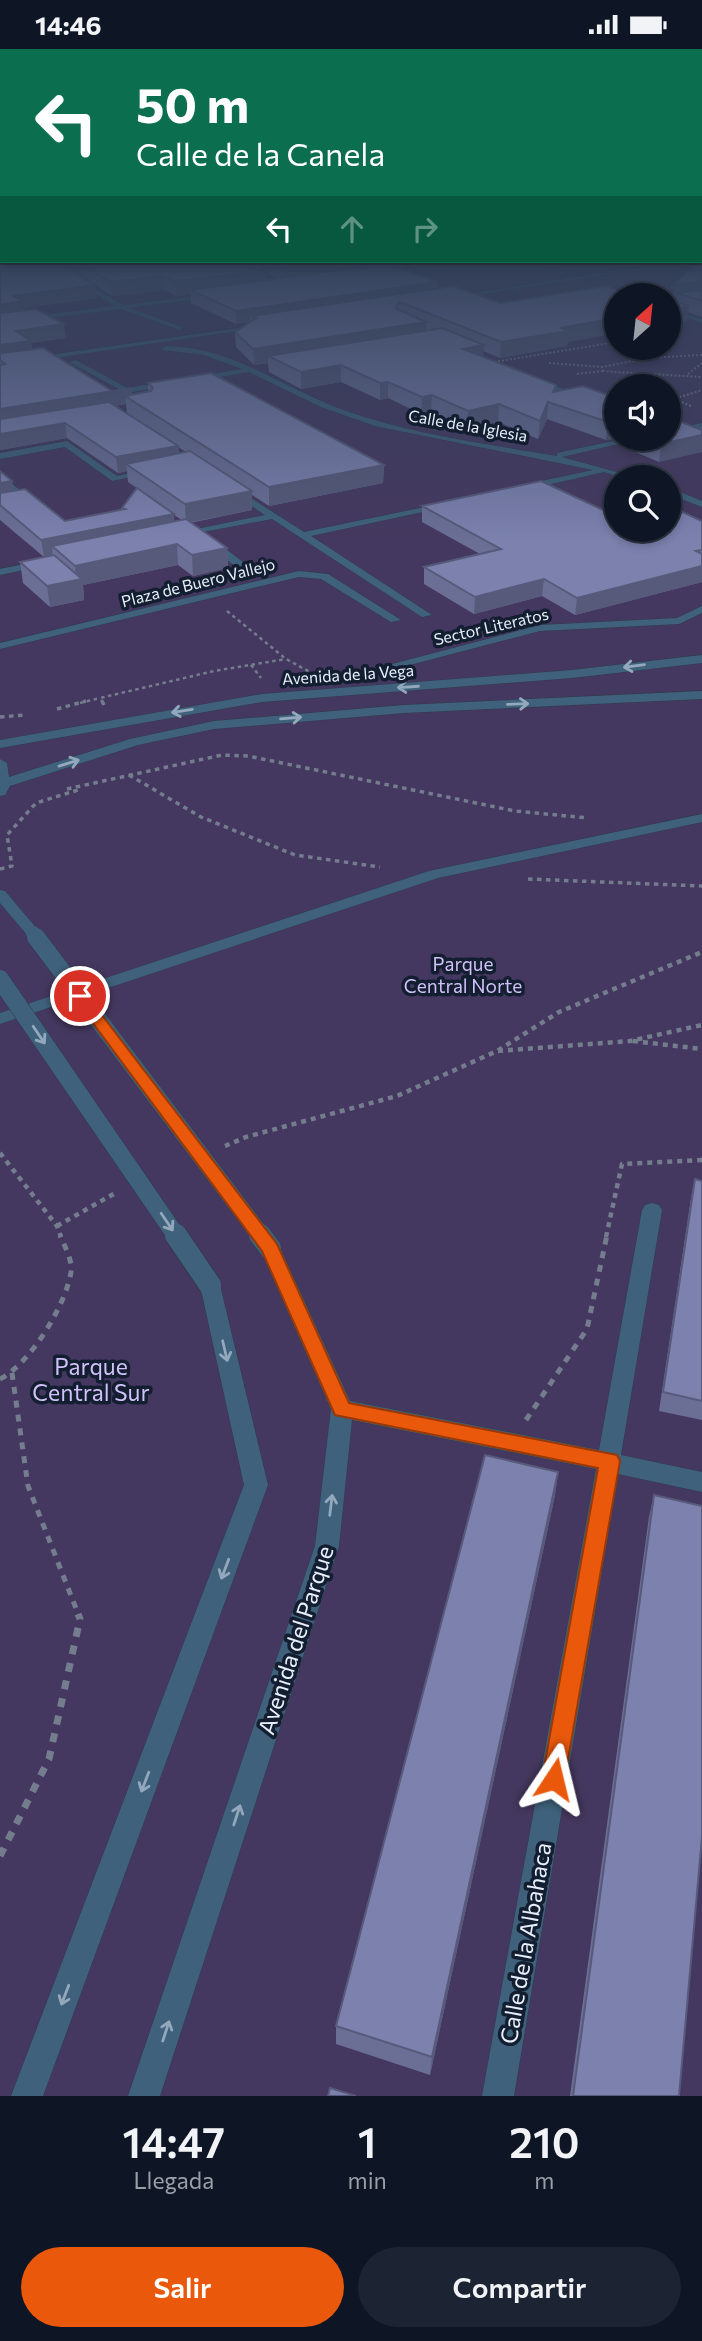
<!DOCTYPE html>
<html lang="es">
<head>
<meta charset="utf-8">
<style>
	:root { --surface:#0e1625; --page:#1c2332; --text:#f1f3f6; --muted:#9b9fa7; --line:#2e3542; --accent:#ea580c }
	body { margin:0; font-family:Commissioner,sans-serif; background:var(--page); color:var(--text); height:100vh; display:flex; flex-direction:column; font-size:26px; white-space:nowrap }
	* { box-sizing:border-box; margin:0 }
	p { font-size:23px; color:var(--muted) }
	.icon { flex:none; width:38px; height:38px; fill:none; stroke:currentColor; stroke-width:2; stroke-linecap:round; stroke-linejoin:round }
	.map { position:relative; height:2047px; overflow:hidden }
	.side { display:flex; flex-direction:column; background:var(--surface); flex:1 }
	.side>* { flex:none }
	.hud { position:absolute; left:0px; top:0px; width:704px; height:214px; box-shadow:0 4px 10px #0003,0 0 0 2px var(--line); background:#0b6e4f; color:#fff; overflow:hidden }
	.needle { width:46px; rotate:27deg }
	.controls { position:absolute; left:604px; top:234px; display:grid; gap:14px }
	.controls a { display:grid; place-items:center; width:77px; height:77px; border-radius:50%; background:var(--surface); box-shadow:0 4px 10px #0003,0 0 0 2px var(--line); font-size:35px }
	.pin { position:absolute; display:grid; place-items:center; width:60px; height:60px; color:#fff; margin:-30px; border:4px solid #fff; border-radius:50%; box-shadow:0 2px 7px #0007 }
	.me { position:absolute; width:77px; margin:-38px; rotate:10deg; stroke-linejoin:round; filter:drop-shadow(0 0 5px #0008) }
	.turn { display:flex; align-items:center; gap:24px; height:147px; padding:0 21px; font-size:32px }
	.turn .icon { width:91px; height:91px; stroke-width:2.5 }
	.turn b { display:block; font-size:49px; line-height:60px }
	.lanes { display:flex; align-items:center; height:66px; padding:0 21px; background:#0003; justify-content:center; gap:35px; direction:ltr }
	.lanes .off { opacity:.35 }
	.eta { display:flex; justify-content:space-evenly; align-items:center; height:119px; text-align:center }
	.eta b { font-size:42px; font-weight:600; line-height:49px }
	.cta { display:flex; gap:14px; margin-top:auto; padding:14px 21px }
	.cta a { flex:1; height:80px; border-radius:42px; background:var(--accent); color:#fff; font-size:28px; font-weight:600; line-height:80px; text-align:center }
	.cta a+a { background:var(--page); color:var(--text) }
	.status { display:flex; justify-content:space-between; align-items:center; height:49px; padding:0 35px; background:var(--surface); direction:ltr }
	.status svg { height:19px; fill:currentColor }
	.map>svg:first-child { display:block }
</style>
</head>
<body>
<div class="status"><b>14:46</b><svg viewBox="0 0 49 12"><path d="M0 12V9h3v3zM5 12V6h3v6zM10 12V3h3v9zM15 12V0h3v12zM26 1h20v11H26zM47 4h2v5h-2z"/></svg></div>
<div class="map">
<svg width="702" height="2047" viewBox="0 0 702 2047">
	<rect width="100%" height="100%" fill="#131e31"/>
	<!-- green -->
	<path fill="#453860" fill-rule="evenodd" d="M0 207 2 212H702V207V2047H0ZM616 247H668V299H616ZM616 338H668V390H616ZM616 429H668V481H616Z"/>
	<g fill="none" stroke-linecap="round" stroke-linejoin="round">
		<!-- minor casing -->
		<g stroke="#313b4d" stroke-width="1">
			<g id="minor">
				<path d="M44 212H51L123 256 215 245 218 247 129 259 182 278 180 281 121 260 0 275V271L114 257Z"/>
				<path d="M453 212H467L381 226 378 224Z"/>
				<path d="M508 212H518L565 223 562 225Z"/>
				<path d="M679 212H693L451 250 448 248Z"/>
				<path d="M668 259 702 270V274L668 263Z"/>
				<path d="M266 275 264 278 0 317V313Z"/>
				<path d="M165 297C233 297 287 342 349 363 416 386 487 395 557 407V404L623 390H640L562 408 638 429H623L604 423 521 442 516 439 518 437 593 421 375 377 321 358 249 323 126 344 69 313 76 311 127 339 242 320 204 306 162 301Z"/>
				<path d="M535 329 616 361V366L532 333Z"/>
				<path d="M702 374V380L668 386V381Z"/>
				<path d="M67 392 117 427 148 420 153 423 112 432 65 398 0 410V404Z"/>
				<path d="M0 426 31 449V453L0 459V453L20 450 0 433Z"/>
				<path d="M232 437 304 483 449 453V457L446 458 311 487 432 566 422 568 272 470 177 488V484L265 466 229 442 227 440Z"/>
				<path d="M668 438 702 452V458L668 445Z"/>
				<path d="M205 490H213L252 520V524H244L205 494Z"/>
				<path d="M44 511 48 512V516L0 526V520Z"/>
				<path d="M299 522 328 525 401 571 391 573 321 530 299 528 0 600V594Z"/>
				<path d="M702 557V564L679 575 540 582 330 637 324 633 540 576 677 569Z"/>
				<path d="M702 606V614L572 629 262 653 0 699V691L262 645 572 621Z"/>
				<path d="M702 642V650L404 664 214 680 138 696 10 737 5 746 0 747V710L7 714 9 728 130 690 214 672 404 656Z"/>
				<path d="M702 765V773L438 829 0 975V964L429 822Z"/>
				<path d="M0 841 5 842 38 881 41 884 38 887H28L0 854Z"/>
				<path d="M652 1154 659 1156 662 1161 621 1406 702 1423V1443L618 1425 514 2047H482L596 1420 352 1371 339 1497 160 2047H128L315 1497 331 1360 260 1199 263 1194 270 1192 277 1194 280 1199 350 1352 599 1401 642 1161 645 1156Z"/>
				<path d="M210 1228 217 1231 220 1236 268 1436 43 2047H11L244 1436 200 1236 203 1231Z"/>
			</g>
		</g>
		<!-- path-far5 -->
		<g stroke="#747d8e" stroke-width="2" stroke-dasharray="2 2" stroke-linecap="butt">
			<path d="M656 247 644 242 681 237"/>
			<path d="M702 306 648 309 602 318 604 322 616 323 702 328"/>
			<path d="M494 313 616 293"/>
			<path d="M549 314 602 318"/>
			<path d="M577 325 603 322"/>
			<path d="M688 325 702 314"/>
			<path d="M691 357 674 350 702 341"/>
		</g>
		<!-- path-far4 -->
		<g stroke="#747d8e" stroke-width="2.5" stroke-dasharray="3.5 3.5" stroke-linecap="butt">
			<path d="M227 562 286 610 310 623"/>
			<path d="M251 616 261 629"/>
			<path d="M80 654 100 649"/>
			<path d="M103 654 100 649 214 622 286 610"/>
		</g>
		<!-- path-far3 -->
		<g stroke="#747d8e" stroke-width="3.5" stroke-dasharray="4.5 4.5" stroke-linecap="butt">
			<path d="M102 652 104 656"/>
			<path d="M57 660 86 652"/>
			<path d="M0 668 24 666"/>
			<path d="M129 726 201 768 295 806 380 818"/>
			<path d="M67 740 222 706 248 707 515 762 588 769"/>
			<path d="M0 820 12 817 7 786 36 754 78 741"/>
			<path d="M528 830 702 837"/>
		</g>
		<!-- path-far2 -->
		<g stroke="#747d8e" stroke-width="4.5" stroke-dasharray="5 5" stroke-linecap="butt">
			<path d="M633 992 702 1000"/>
			<path d="M498 1002 630 992 702 976"/>
			<path d="M225 1097 246 1088 397 1047 497 1002 559 963 702 903"/>
			<path d="M0 1104 57 1177 61 1188"/>
			<path d="M57 1177 117 1143"/>
			<path d="M606 1188 622 1115 702 1111"/>
		</g>
		<!-- path-far1 -->
		<g stroke="#747d8e" stroke-width="5" stroke-dasharray="7 7" stroke-linecap="butt">
			<path d="M12 1324 28 1437 79 1567"/>
			<path d="M0 1330C30 1315 66 1256 71 1223 73 1212 64 1196 60 1186"/>
			<path d="M526 1371 587 1280 607 1186"/>
		</g>
		<!-- path -->
		<path stroke="#747d8e" stroke-width="7" stroke-dasharray="9 9" stroke-linecap="butt" d="M0 1807 49 1710 80 1570 78 1565"/>
		<!-- minor -->
		<use href="#minor" fill="#3f617b" fill-rule="evenodd"/>
		<!-- minor-bridge-far2 casing -->
		<g stroke="#313b4d" stroke-width="16" stroke-linecap="butt">
			<path id="minor-bridge-far2" d="M33 884 37 889"/>
		</g>
		<!-- minor-bridge-far1 casing -->
		<g stroke="#313b4d" stroke-width="19" stroke-linecap="butt">
			<g id="minor-bridge-far1">
				<path d="M36 888 262 1188"/>
				<path d="M0 930 177 1188"/>
			</g>
		</g>
		<!-- minor-bridge casing -->
		<g stroke="#313b4d" stroke-width="24" stroke-linecap="butt">
			<g id="minor-bridge">
				<path d="M176 1186 210 1236"/>
				<path d="M260 1186 270 1199"/>
			</g>
		</g>
		<!-- minor-bridge-far2 -->
		<use href="#minor-bridge-far2" stroke="#3f617b" stroke-width="14"/>
		<!-- minor-bridge-far1 -->
		<use href="#minor-bridge-far1" stroke="#3f617b" stroke-width="18"/>
		<!-- minor-bridge -->
		<use href="#minor-bridge" stroke="#3f617b" stroke-width="22"/>
	</g>
	<!-- wall -->
	<g fill="#6b6f96" fill-rule="evenodd">
		<path d="M0 208 58 213V212H435L395 218 437 233V239L500 254 616 247V284L568 293 567 297 500 309 483 302V307L555 343 616 349 606 391 547 370 538 390 498 373 467 379 431 363 421 365 388 349 380 351 341 333 301 340 269 323 268 314 254 316 236 298 235 283 250 273 236 275 191 254V245L176 247 164 241 112 247 95 236 97 249 24 259V261L66 289 31 294 32 300 112 342 132 346 148 342V334L384 416 383 434 269 457 252 446V461L190 474 227 499 228 519 193 527 178 516 83 536 84 551 50 558 23 534 20 513 44 508 0 471V422L12 432 13 442 65 472 123 461 122 459 137 439 128 433 127 422 118 424 67 389 0 401ZM267 225 277 229 267 231ZM126 355 127 364 115 357ZM178 398 186 403 179 405ZM174 466 182 471 174 473Z"/>
		<path d="M702 211V268L688 263 687 272 668 275V249L669 251 676 253 677 249 673 250 675 235Z"/>
		<path d="M622 390H668L659 413 621 397Z"/>
		<path d="M422 457 616 481 702 472V533L575 566 542 547 474 565 424 535V518L480 505 422 473Z"/>
		<path d="M695 1130 702 1132V1371L659 1362 691 1149Z"/>
		<path d="M558 1423 555 1446 430 2026 336 1995V1977Z"/>
		<path d="M654 1446 679 2047H570L649 1468Z"/>
	</g>
	<!-- shaded-wall -->
	<g fill="#575a7a">
		<path d="M340 212H435L286 233V219Z"/>
		<path d="M267 222V236L190 241 191 245 176 247 175 232Z"/>
		<path d="M162 227 164 241 112 247 111 233Z"/>
		<path d="M702 232V246L678 244 677 249 673 250 675 235Z"/>
		<path d="M437 233V245L250 267V273L236 275V262Z"/>
		<path d="M95 236 97 249 24 259 25 265 0 269V256L14 247Z"/>
		<path d="M689 257 687 272 668 275V260Z"/>
		<path d="M616 269V284L568 293 567 297 500 309 501 293 560 279Z"/>
		<path d="M426 273V288L268 307V314L254 316 253 300Z"/>
		<path d="M64 275 66 289 31 294 33 305 0 310V296L16 282Z"/>
		<path d="M484 296 483 312 463 300Z"/>
		<path d="M341 316V333L301 340V323Z"/>
		<path d="M388 333V349L380 351V334Z"/>
		<path d="M132 339 133 352 125 347 126 355 0 375V360Z"/>
		<path d="M432 346 431 363 421 365 422 348Z"/>
		<path d="M548 353 547 370 538 390 540 372Z"/>
		<path d="M499 355 498 373 467 379 468 362Z"/>
		<path d="M616 372V390L606 391 608 373Z"/>
		<path d="M65 374 67 389 0 401V385Z"/>
		<path d="M702 386V403L659 413 661 395Z"/>
		<path d="M178 397 179 413 126 415 127 422 118 424 116 408Z"/>
		<path d="M384 416 383 434 269 457V438Z"/>
		<path d="M12 432 14 448 0 451V434Z"/>
		<path d="M252 442V461L186 474 185 455Z"/>
		<path d="M174 465 175 482 52 497 53 507 44 508 41 491Z"/>
		<path d="M177 495 178 516 83 536 84 551 50 558 47 537 76 531 75 517Z"/>
		<path d="M227 499 228 519 193 527 192 506Z"/>
		<path d="M702 517V533L575 566 577 549Z"/>
		<path d="M544 530 542 547 474 565 475 548Z"/>
		<path d="M558 1423 555 1446 430 2026 432 2008Z"/>
	</g>
	<!-- building -->
	<g fill="#7c81ae" stroke="#575a7a" stroke-width="2">
		<path d="M0 208H2V212H56L95 236 14 247 23 252 0 256Z"/>
		<path d="M702 211V232L675 235 697 212Z"/>
		<path d="M76 212H244L267 222 175 232 162 227 111 233Z"/>
		<path d="M267 212H340L286 219Z"/>
		<path d="M387 215 437 233 236 262 190 241Z"/>
		<path d="M453 237 500 254 605 237 634 247H616V269L560 279 569 282 501 293 400 253 396 257 397 260 426 273 253 300 235 283 256 269 250 267Z"/>
		<path d="M702 241V252L678 244Z"/>
		<path d="M668 249 669 251 689 257 668 260Z"/>
		<path d="M36 260 64 275 16 282 31 292 0 296V264Z"/>
		<path d="M442 279 484 296 463 300 556 336 553 343 583 337 616 349V372L608 373 548 353 540 372 499 355 468 362 432 346 422 348 388 333 380 334 341 316 301 323 268 307Z"/>
		<path d="M43 299 112 342 132 339 0 360V316L5 315 0 311V304Z"/>
		<path d="M211 324 384 416 269 438 125 347 151 342 153 339 148 334Z"/>
		<path d="M109 353 178 397 116 408 65 374 0 385V370Z"/>
		<path d="M668 368 702 381V386L661 395 650 390H668Z"/>
		<path d="M190 402 252 442 185 455 126 415Z"/>
		<path d="M0 422 12 432 0 434Z"/>
		<path d="M541 432 616 467V481H668V462L676 460 702 472V501L696 502 702 505V517L577 549 544 530 475 548 424 518 501 500 422 457Z"/>
		<path d="M137 439 174 465 41 491 0 456V444L25 440 65 472 125 460 122 459Z"/>
		<path d="M186 470 227 499 192 506 177 495 75 517 52 497Z"/>
		<path d="M54 506 82 530 47 537 20 513Z"/>
		<path d="M695 1130 702 1132V1352L663 1343Z"/>
		<path d="M485 1406 558 1423 432 2008 336 1977Z"/>
		<path d="M654 1446 702 1457V1788L679 2047H573Z"/>
		<path d="M330 2039 356 2047H328Z"/>
	</g>
	<!-- one-way arrows -->
	<defs><path id="oneway-shaft" d="M-6 0H5M1.5-3L5.5 0L1.5 3" fill="none" stroke-width="1.6" stroke-linecap="round" stroke-linejoin="round" transform="scale(1.75)"/></defs>
	<g stroke="#93a8bc">
		<use href="#oneway-shaft" transform="translate(634 617) rotate(173)"/>
		<use href="#oneway-shaft" transform="translate(408 638) rotate(176)"/>
		<use href="#oneway-shaft" transform="translate(518 655) rotate(-2)"/>
		<use href="#oneway-shaft" transform="translate(182 662) rotate(171)"/>
		<use href="#oneway-shaft" transform="translate(291 669) rotate(-5)"/>
		<use href="#oneway-shaft" transform="translate(69 714) rotate(-17)"/>
		<use href="#oneway-shaft" transform="translate(39 986) rotate(56)"/>
		<use href="#oneway-shaft" transform="translate(167 1173) rotate(56)"/>
		<use href="#oneway-shaft" transform="translate(225 1302) rotate(77)"/>
		<use href="#oneway-shaft" transform="translate(331 1456) rotate(-83)"/>
		<use href="#oneway-shaft" transform="translate(225 1520) rotate(111)"/>
		<use href="#oneway-shaft" transform="translate(145 1733) rotate(111)"/>
		<use href="#oneway-shaft" transform="translate(237 1766) rotate(-72)"/>
		<use href="#oneway-shaft" transform="translate(65 1946) rotate(111)"/>
		<use href="#oneway-shaft" transform="translate(166 1982) rotate(-72)"/>
	</g>
	<!-- sky -->
	<linearGradient id="sky" x2="0" y2="1"><stop stop-color="#0a101b"/><stop offset="0.42" stop-color="#33415a"/><stop offset="1" stop-color="#33415a" stop-opacity="0"/></linearGradient>
	<rect width="702" height="493" fill="url(#sky)"/>
	<!-- route -->
	<path fill="#ea580c" stroke="#983908" stroke-width="2" d="M80 942 85 944 277 1195 349 1354 617 1406 620 1412 563 1739 554 1742 545 1739 542 1730 598 1419 335 1366 262 1202 75 950 73 947 75 944Z"/>
	<g text-anchor="middle" dominant-baseline="central" stroke-width="7" stroke-linejoin="round" paint-order="stroke">
		<!-- far-street labels -->
		<g font-size="16" fill="#e7effc" stroke="#131e31">
			<text transform="translate(468 376) rotate(10)">Calle de la Iglesia</text>
			<text transform="translate(198 533) rotate(-14)">Plaza de Buero Vallejo</text>
			<text transform="translate(491 577) rotate(-13)">Sector Literatos</text>
			<text transform="translate(348 625) rotate(-4)">Avenida de la Vega</text>
		</g>
		<!-- park labels -->
		<g font-size="19" fill="#d1c1f8" stroke="#131e31">
			<text x="463" y="914">Parque<tspan x="463" dy="22">Central Norte</tspan></text>
		</g>
		<!-- near-park labels -->
		<g font-size="23" fill="#d1c1f8" stroke="#131e31">
			<text x="91" y="1317">Parque<tspan x="91" dy="26">Central Sur</tspan></text>
		</g>
		<!-- near-street labels -->
		<g font-size="23" fill="#e7effc" stroke="#131e31">
			<text transform="translate(295 1591) rotate(-72)">Avenida del Parque</text>
			<text transform="translate(525 1894) rotate(-80)">Calle de la Albahaca</text>
		</g>
	</g>
</svg>
<div class="controls">
<a><svg class="needle" viewBox="-14 -14 28 28"><path d="M0-13l5 13h-10z" fill="#e53935"/><path d="M0 13l5-13h-10z" fill="#9b9fa7"/></svg></a>
<a><svg class="icon" aria-label="sound" viewBox="0 0 24 24"><path d="M4 9h4l5-4v14l-5-4H4zM17 9q2 3 0 6"/></svg></a>
<a><svg class="icon" aria-label="search" viewBox="0 0 24 24"><circle cx="10" cy="10" r="6"/><path d="M15 15l6 6"/></svg></a>
</div>
<div class="pin" style="left:80px;top:947px;background:#d93025"><svg class="icon" aria-label="arrive" viewBox="0 0 24 24"><path d="M6 21V4h12l-3 4 3 4H6"/></svg></div>
<svg class="me" style="left:554px;top:1730px" viewBox="-20 -20 40 40"><path d="M0-17L14 15 0 8-14 15z" fill="#ea580c" stroke="#fff" stroke-width="4"/></svg>
<div class="hud">
<div class="turn"><svg class="icon" aria-label="left" viewBox="0 0 24 24"><path d="M17 20v-9H6M10 6l-5 5 5 5"/></svg><div><b>50 m</b>Calle de la Canela</div></div>
<div class="lanes"><svg class="icon" aria-label="left" viewBox="0 0 24 24"><path d="M17 20v-9H6M10 6l-5 5 5 5"/></svg><svg class="icon off" aria-label="ahead" viewBox="0 0 24 24"><path d="M12 20V5M6 11l6-6 6 6"/></svg><svg class="icon off" aria-label="right" viewBox="0 0 24 24"><path d="M7 20v-9h11M14 6l5 5-5 5"/></svg></div>
</div>
</div>
<section class="side">
<div class="eta">
<div><b>14:47</b><p>Llegada</p></div>
<div><b>1</b><p>min</p></div>
<div><b>210</b><p>m</p></div>
</div>
<div class="cta"><a>Salir</a><a>Compartir</a></div>
</section>
</body>
</html>
